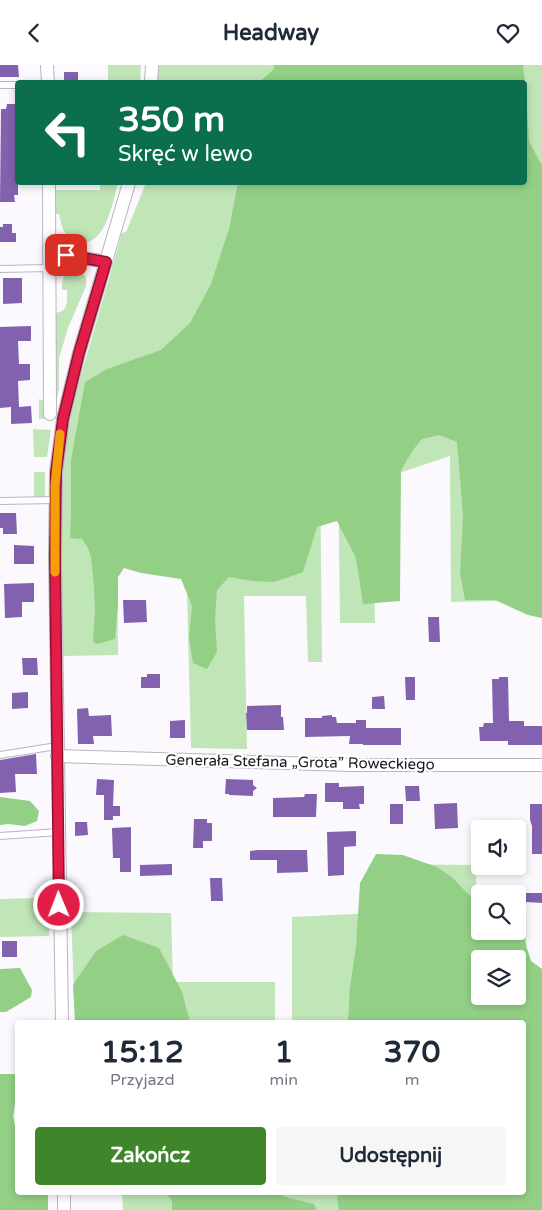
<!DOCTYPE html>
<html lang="pl">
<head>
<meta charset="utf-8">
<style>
	:root { --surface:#fff; --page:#f6f6f7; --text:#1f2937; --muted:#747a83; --accent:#3f862b }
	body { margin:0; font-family:"Varela Round",sans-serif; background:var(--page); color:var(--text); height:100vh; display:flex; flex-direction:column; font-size:19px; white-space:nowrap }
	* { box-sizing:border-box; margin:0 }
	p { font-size:16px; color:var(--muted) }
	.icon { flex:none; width:28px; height:28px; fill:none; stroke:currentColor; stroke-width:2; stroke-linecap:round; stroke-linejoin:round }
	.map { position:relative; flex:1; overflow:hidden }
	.side { position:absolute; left:15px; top:955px; width:511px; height:175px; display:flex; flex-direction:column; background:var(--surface); border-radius:5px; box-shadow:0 2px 8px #0003 }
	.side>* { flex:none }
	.guide { position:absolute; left:15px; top:15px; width:512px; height:105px; border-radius:5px; box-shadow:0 2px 8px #0003; background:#0b6e4f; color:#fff; overflow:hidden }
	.controls { position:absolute; left:471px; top:755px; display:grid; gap:10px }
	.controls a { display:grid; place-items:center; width:55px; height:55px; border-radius:5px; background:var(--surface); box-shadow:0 2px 8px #0003; font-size:25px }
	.pin { position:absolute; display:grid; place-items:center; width:42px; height:42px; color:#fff; margin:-21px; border-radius:10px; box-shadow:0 2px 8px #0006 }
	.me { position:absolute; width:55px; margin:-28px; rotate:359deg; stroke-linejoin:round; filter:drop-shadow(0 0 4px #0008) }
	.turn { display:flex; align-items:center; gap:18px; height:105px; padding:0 20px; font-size:22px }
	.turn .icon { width:65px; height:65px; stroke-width:2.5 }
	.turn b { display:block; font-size:35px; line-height:42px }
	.eta { display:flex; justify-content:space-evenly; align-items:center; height:85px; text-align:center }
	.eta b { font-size:30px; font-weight:800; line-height:35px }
	.cta { display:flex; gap:10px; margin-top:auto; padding:10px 20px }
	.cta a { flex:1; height:58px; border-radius:5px; background:var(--accent); color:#fff; font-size:20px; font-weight:800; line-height:58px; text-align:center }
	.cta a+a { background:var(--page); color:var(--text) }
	header { display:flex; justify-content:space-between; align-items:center; height:65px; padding:0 20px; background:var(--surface); font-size:22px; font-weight:800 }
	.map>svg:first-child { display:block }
</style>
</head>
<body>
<header><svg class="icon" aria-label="back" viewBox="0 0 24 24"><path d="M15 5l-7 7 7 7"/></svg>Headway<svg class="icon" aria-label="heart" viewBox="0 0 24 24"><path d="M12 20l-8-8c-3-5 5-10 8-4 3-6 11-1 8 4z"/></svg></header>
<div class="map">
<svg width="542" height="1145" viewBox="0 0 542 1145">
	<rect width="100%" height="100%" fill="#fbf9fe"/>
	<!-- green -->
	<g fill="#c0e5b7" fill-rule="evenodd">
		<path d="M108 0H141L140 17H108Z"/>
		<path d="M159 0H542V535L451 537 450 391 390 411 374 490 375 558H340L338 392 320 393 322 597H308L306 531H244L247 684 191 683 186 489 117 492 118 590 63 591 61 589V411L68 363 80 314 122 168 126 167 146 118H525V18L157 17Z"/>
		<path d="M100 118H118C113 136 105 184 78 177 64 174 62 162 59 149H54V125H100Z"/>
		<path d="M74 205C83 206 88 212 86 221L68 263 59 293V324L53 353 39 354V334L46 337 54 248C69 247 67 237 67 225H62C62 215 63 207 74 205Z"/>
		<path d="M33 364 51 365 47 392H34Z"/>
		<rect x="34" y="407" width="11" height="25"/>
		<path d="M377 799 476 800V839H480V866H518V839H526L527 955 542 1145H123L122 1128H524V958L292 957V852L376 848ZM480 894H518V931H480Z"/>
		<path d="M40 833C49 843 49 858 49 871L0 872V834Z"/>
		<path d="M71 847 171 848 173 917H275V957H75Z"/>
	</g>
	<!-- forest -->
	<g fill="#93d085" fill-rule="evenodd">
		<path d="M274 0H523L525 17H259L274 4Z"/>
		<path d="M525 18 529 76 541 99 542 98V553L528 550 495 535H465L460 509 463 450 457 377 439 370 422 374 413 385 401 405 400 536 363 539 356 493 337 456 317 462 303 507 274 517 252 516 229 512 217 525 215 555 217 587 207 604 193 598 189 573 192 541 181 514 141 508 124 503 118 512V541L115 574 97 579 93 576 95 546 94 521 91 492 88 483 82 474 70 473 71 450V395L85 317 107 304 161 285 190 258 211 219 229 164 238 118H525Z"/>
		<path d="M0 732 30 736 39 746 37 756 25 761 8 759 0 760Z"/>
		<path d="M376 789 403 790 437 802 452 812 468 829 480 839V866H518V862L521 864 531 896 542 904V1145H339L337 1134 338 1128H524V958L348 957 350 923 356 882 360 818ZM480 894H518V931H480Z"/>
		<path d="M123 870 159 883 182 927 190 957H75L73 920 96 886Z"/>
		<path d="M20 903 32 925 31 932 6 947H0V904Z"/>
		<path d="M0 1009H15L17 1014V1026L13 1052 17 1069 18 1128H48V1145H0Z"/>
		<path d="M166 1128H279L285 1132 314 1139 317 1145H172V1136Z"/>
	</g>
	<!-- building -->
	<g fill="#8262af">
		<path d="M0 0H18L19 12H0Z"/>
		<path d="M64 7H78V18L64 17Z"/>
		<path d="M7 39H18V130H14L15 137H0L1 44H6Z"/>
		<path d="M3 159H12V168H16V177H0V162H3Z"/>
		<path d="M3 213H22V238L3 239Z"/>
		<path d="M31 261V276H18L19 299H30V315L18 316 19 342 31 341 32 358 11 359V342L0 343V262Z"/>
		<path d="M0 448H16L17 469H3V463H0Z"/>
		<path d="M14 480 34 481V499H14Z"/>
		<path d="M34 518V537H22V552L5 553 4 519Z"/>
		<path d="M123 535H146L147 557 124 558Z"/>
		<path d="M428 552H439L440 577H429Z"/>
		<path d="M22 593H37L38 610H23Z"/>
		<path d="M147 609H160V623H141V612H147Z"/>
		<path d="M405 612H415V635H406Z"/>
		<path d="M499 612H508L509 656H524V661H542V680H508V676H480L479 662H483L484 658H493L492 614H499Z"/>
		<path d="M28 627V643L12 644V628Z"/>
		<path d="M384 631 385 644H372V632Z"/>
		<path d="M281 640V652H283L284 665H247L246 648H247V641Z"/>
		<path d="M88 643 89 651 111 650 112 671H93L94 679H78L77 644Z"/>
		<path d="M332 650V652H336L337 658H356V655H366V663H401V680H363V679H349L350 671 305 672V653H322V651Z"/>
		<path d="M185 655V673H170V656Z"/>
		<path d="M36 689 37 709H15L16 727 0 728V695Z"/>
		<path d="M97 714 114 715 113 741H120V751H113V755H104V730H96Z"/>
		<path d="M226 714 253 715V720L257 723 253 726V731L229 730V729H225Z"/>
		<path d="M325 718H339V722L364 721V739H359L360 744H343V737H325Z"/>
		<path d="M405 721H419L420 736H406Z"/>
		<path d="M305 729H317L316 752H273V733L304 732Z"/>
		<path d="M457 738 458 763 435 764 434 739Z"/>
		<rect x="390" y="739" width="13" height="20"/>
		<path d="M530 739H542V789H532V761L530 755Z"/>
		<path d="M194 754H207V758H212V776H203V783H193Z"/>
		<path d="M75 757H87L88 770 75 771Z"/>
		<path d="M131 762V807H120V793H113L112 763Z"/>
		<path d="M356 766V781L344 782V810L328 811 327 767Z"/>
		<path d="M258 785H307L308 807 277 808V795H250V786Z"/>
		<path d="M172 799V810L140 811V800Z"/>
		<path d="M210 813H222L223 836H211Z"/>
		<path d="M526 828H542V838L526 837Z"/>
		<rect x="2" y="876" width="15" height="16"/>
	</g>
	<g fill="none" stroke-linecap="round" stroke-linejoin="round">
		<!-- lane casing -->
		<g stroke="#bab5c2" stroke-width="8">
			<g id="lane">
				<path d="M0 20H18"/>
				<path d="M0 204 49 203"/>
				<path d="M0 436 55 435"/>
				<path d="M0 690 57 681"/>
				<path d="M0 771 59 767"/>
			</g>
		</g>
		<!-- street casing -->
		<g stroke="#bab5c2" stroke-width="14">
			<g id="street">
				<path d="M47 0 48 18"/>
				<path d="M151 18 152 0"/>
				<path d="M49 118 50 349"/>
				<path d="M49 187 106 197"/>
				<path d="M57 691 350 700H542"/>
				<path d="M62 958 55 493 56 407 63 354 79 288 129 118"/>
				<path d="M64 1128V1145"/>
			</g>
		</g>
		<!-- lane -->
		<use href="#lane" stroke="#fff" stroke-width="6"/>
		<!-- street -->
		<use href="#street" stroke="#fff" stroke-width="12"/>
	</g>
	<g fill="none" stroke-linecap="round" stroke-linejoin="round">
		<!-- route casing -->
		<g stroke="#92132f" stroke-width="12">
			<path id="route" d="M59 840 55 493 56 407 63 354 79 288 106 197 66 190"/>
		</g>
		<!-- route -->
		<use href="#route" stroke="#e11d48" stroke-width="9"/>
		<!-- slow -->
		<path stroke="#f59e0b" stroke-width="9" d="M55 507V421L60 369"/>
	</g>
	<g text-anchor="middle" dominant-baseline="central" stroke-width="4.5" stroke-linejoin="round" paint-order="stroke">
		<!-- street labels -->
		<g font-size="15" fill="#19171b" stroke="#fff">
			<text transform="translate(300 697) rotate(1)">Generała Stefana „Grota” Roweckiego</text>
		</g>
	</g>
</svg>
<div class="controls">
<a><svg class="icon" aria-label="sound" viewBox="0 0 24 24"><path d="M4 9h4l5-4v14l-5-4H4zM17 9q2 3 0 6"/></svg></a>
<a><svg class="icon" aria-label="search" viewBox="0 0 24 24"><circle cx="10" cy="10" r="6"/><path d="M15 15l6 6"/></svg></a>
<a><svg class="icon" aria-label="layers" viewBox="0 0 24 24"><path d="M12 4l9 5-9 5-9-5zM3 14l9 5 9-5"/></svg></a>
</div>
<div class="pin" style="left:66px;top:190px;background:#d93025"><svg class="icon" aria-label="arrive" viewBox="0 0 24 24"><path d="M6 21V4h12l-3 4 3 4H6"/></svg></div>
<svg class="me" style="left:59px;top:840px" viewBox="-20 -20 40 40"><circle r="17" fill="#e11d48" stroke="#fff" stroke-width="3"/><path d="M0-11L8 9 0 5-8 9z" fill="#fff"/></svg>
<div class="guide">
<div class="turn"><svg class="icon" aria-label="left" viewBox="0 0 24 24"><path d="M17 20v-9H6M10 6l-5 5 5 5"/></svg><div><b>350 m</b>Skręć w lewo</div></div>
</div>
<section class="side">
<div class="eta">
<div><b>15:12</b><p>Przyjazd</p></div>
<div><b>1</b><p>min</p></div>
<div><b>370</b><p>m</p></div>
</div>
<div class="cta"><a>Zakończ</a><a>Udostępnij</a></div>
</section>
</div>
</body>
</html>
